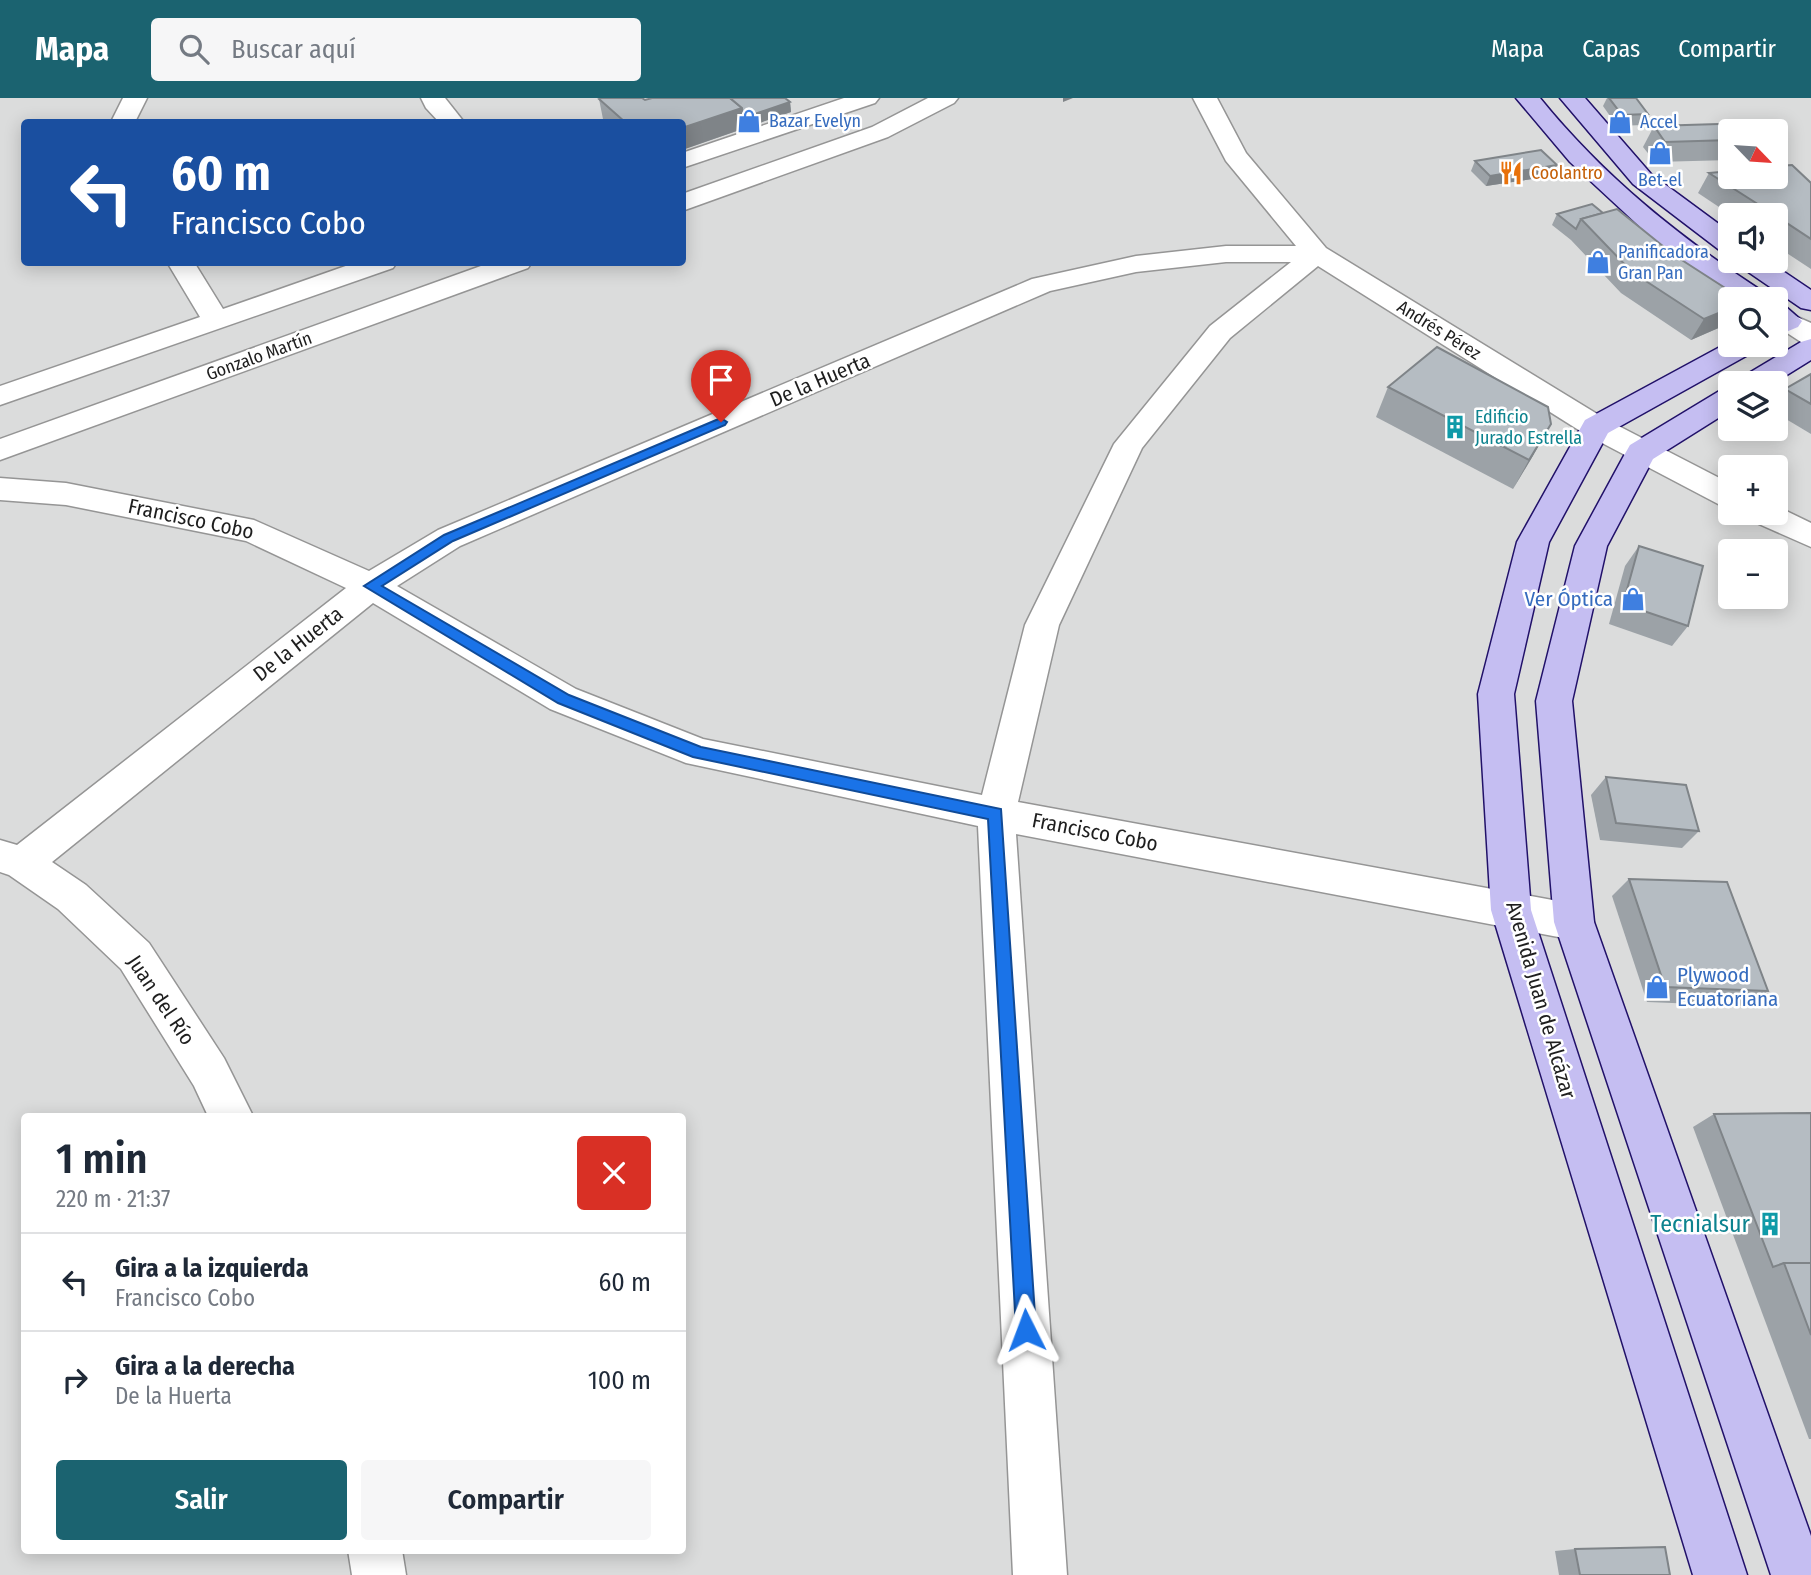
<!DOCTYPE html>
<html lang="es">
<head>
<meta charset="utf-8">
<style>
	:root { --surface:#fff; --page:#f6f6f7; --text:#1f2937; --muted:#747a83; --line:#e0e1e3; --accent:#1b6370 }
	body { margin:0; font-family:"Fira Sans Condensed",sans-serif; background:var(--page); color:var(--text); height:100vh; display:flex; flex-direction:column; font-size:26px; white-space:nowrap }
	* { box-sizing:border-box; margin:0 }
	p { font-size:23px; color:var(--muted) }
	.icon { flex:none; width:38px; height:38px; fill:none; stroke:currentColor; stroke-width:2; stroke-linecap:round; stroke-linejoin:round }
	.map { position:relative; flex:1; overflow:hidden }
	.details { position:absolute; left:21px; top:1015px; width:665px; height:441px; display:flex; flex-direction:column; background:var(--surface); border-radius:7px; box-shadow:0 4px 18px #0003 }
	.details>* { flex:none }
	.banner { position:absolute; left:21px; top:21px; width:665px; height:147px; border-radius:7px; box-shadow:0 4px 18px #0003; background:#1a4fa0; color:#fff; overflow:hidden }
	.needle { width:46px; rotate:115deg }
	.tools { position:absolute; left:1718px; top:21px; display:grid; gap:14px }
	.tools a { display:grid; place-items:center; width:70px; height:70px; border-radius:7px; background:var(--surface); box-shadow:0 4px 18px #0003; font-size:35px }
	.pin { position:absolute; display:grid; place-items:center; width:60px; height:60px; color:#fff; margin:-72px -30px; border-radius:50% 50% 50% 0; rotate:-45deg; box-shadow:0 0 7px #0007 }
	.pin .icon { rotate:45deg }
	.me { position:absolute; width:77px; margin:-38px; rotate:357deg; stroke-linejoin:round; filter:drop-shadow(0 0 5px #0008) }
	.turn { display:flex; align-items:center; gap:24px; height:147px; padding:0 35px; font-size:32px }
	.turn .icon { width:91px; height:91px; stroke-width:2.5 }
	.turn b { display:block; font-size:49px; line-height:60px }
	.round { display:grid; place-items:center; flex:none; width:74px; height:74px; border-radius:7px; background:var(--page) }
	.overview { display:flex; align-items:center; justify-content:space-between; height:119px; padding:0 35px }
	h1 { font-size:42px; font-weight:600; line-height:52px }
	.primary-button { display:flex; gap:14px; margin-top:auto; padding:14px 35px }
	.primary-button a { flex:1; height:80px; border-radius:7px; background:var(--accent); color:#fff; font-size:28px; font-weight:600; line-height:80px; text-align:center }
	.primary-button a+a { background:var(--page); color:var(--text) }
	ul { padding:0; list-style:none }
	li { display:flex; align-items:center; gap:21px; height:98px; padding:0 35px; border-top:2px solid var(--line) }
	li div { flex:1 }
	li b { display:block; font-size:26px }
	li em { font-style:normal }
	header { display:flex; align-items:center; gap:42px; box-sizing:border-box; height:98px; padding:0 35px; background:var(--accent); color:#fff }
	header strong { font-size:33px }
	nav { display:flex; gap:38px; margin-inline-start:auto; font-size:24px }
	.search { width:490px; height:63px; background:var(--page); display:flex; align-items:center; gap:18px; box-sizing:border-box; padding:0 24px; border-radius:7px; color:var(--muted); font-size:26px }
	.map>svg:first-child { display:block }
</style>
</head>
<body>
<header>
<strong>Mapa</strong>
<div class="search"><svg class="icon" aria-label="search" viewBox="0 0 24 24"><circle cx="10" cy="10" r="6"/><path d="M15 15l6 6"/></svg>Buscar aquí</div>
<nav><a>Mapa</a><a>Capas</a><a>Compartir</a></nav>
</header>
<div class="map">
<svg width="1811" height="1477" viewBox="0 0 1811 1477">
	<rect width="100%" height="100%" fill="#e5e7ee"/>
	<!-- residential -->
	<path fill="#dbdcdc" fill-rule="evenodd" d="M0 0H1811V1477H0ZM24 24H682V164H24ZM1731 33H1776V79H1731ZM1731 117H1776V163H1731ZM1731 201H1776V247H1731ZM1731 285H1776V331H1731ZM1731 369H1776V415H1731ZM1731 453H1776V499H1731ZM24 1018H682V1452H24Z"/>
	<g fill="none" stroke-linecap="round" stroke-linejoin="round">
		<!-- street casing -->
		<g stroke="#959595" stroke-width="3">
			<g id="street">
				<path d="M123 0H147L135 24H111Z"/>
				<path d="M421 0H445L464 24H439L426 10Z"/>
				<path d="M844 0H879L875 5 682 70V55Z"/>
				<path d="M928 0H958L954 5 888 39 682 113V96L872 29Z"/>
				<path d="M1193 0H1217L1246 55 1326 150 1607 322 1731 386V410L1720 407 1585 336 1318 168 1230 240 1142 350 1059 527 1018 704 1574 806 1588 812 1594 824 1588 836 1574 842 1016 736 1067 1477H1013L978 728 686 665 550 611 373 505 52 764 86 787 149 845 224 960 253 1018H208L194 988 121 871 58 811 9 777 0 774V742L17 747 346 490 246 443 66 407 0 402V380L66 385 254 422 369 473 438 432 1032 181 1136 158 1226 148H1296L1226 63ZM1226 164H1291L1210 228 1114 346 1025 527 982 697 703 641 576 591 397 488 460 448 1050 193 1136 174Z"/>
				<path d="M167 164H194L223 211 357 164H397L393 170 0 307V288L200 219Z"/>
				<path d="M492 164H532L528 170 0 362V341Z"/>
				<path d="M1788 215 1811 225V247L1801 244 1778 229 1776 220Z"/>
				<path d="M1776 408 1811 425V449L1752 423 1747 415H1776Z"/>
				<path d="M348 1452H402L406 1477H352Z"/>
			</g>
		</g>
		<!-- secondary casing -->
		<g stroke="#211169" stroke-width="3">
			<g id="secondary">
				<path d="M1516 0H1540C1604 79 1680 140 1765 195L1769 201H1737L1652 140 1570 64Z"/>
				<path d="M1560 0H1585L1651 76 1731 135V156L1722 154 1633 86Z"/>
				<path d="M1737 163H1768L1811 192V212L1801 210 1741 169Z"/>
				<path d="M1776 207 1786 209 1802 223 1798 229 1776 238Z"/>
				<path d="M1811 241V262L1774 285H1739L1744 278 1801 244Z"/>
				<path d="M1731 243V247H1759L1755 253 1608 335 1549 444 1514 596 1531 812 1747 1477H1693L1491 812 1478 596 1517 444 1585 322Z"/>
				<path d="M1731 290V312L1653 361 1607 448 1572 603 1594 824 1811 1438V1477H1771L1554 824 1536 603 1575 448 1626 354 1630 347 1721 292Z"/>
			</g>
		</g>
		<!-- street -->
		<use href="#street" fill="#fff" fill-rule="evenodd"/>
		<!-- secondary -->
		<use href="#secondary" fill="#c5bef2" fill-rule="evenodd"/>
	</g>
	<!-- wall -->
	<g fill="#9ca2a7">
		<path d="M1607 0H1636L1648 16 1643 27 1617 28 1603 8Z"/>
		<path d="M599 1 645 2 790 4 791 14 682 52V24H607L603 21Z"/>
		<path d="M1654 28 1731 33V62L1655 64 1643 49Z"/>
		<path d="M1475 63 1557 67 1552 78 1486 88 1471 73Z"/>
		<path d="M1709 75 1811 85V171L1776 148V117H1731L1698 95Z"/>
		<path d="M1592 106 1723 228 1691 242 1621 195 1571 142 1552 127 1557 116Z"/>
		<path d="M1811 276V336L1776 315V303L1785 291Z"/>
		<path d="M1388 289 1534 356 1513 391 1376 319Z"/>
		<path d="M1639 448 1688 528 1672 548 1609 526 1625 468Z"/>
		<path d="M1606 679 1699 733 1682 750 1600 742 1591 697Z"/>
		<path d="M1629 781 1768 893 1747 908 1647 904 1612 798Z"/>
		<path d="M1811 1015V1341H1809L1693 1029 1714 1016Z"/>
		<path d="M1575 1451 1670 1477H1559L1555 1453Z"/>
	</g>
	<!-- shaded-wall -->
	<g fill="#7f8488">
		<path d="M1063 0H1073L1063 4Z"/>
		<path d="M790 4 791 14 682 52V30L742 10Z"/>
		<path d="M1557 67 1552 78 1486 88 1490 78Z"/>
		<path d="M1731 210V216L1723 228 1691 242 1704 221Z"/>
		<path d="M1551 326 1534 356 1513 391 1529 362Z"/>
	</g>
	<!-- building -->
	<g fill="#b5bcc2" stroke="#7f8488" stroke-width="2">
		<path d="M601 0H642L645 2 652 0H730L742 10 682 30V24H625L599 1Z"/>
		<path d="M730 0H785L790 4 743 20 742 10Z"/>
		<path d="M1609 0H1636L1648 16 1622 17Z"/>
		<path d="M1752 25 1758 33H1731V42L1665 44 1654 28Z"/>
		<path d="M1541 52 1557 67 1490 78 1475 63Z"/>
		<path d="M1792 67 1811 85V141L1776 118V117H1775L1709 75 1731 73V79H1776V68Z"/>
		<path d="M1592 106 1603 115 1581 121 1576 131 1557 116Z"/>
		<path d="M1617 111 1674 157 1736 197V201H1731V210L1704 221 1632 174 1581 121Z"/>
		<path d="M1437 249 1548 309 1551 326 1529 362 1388 289Z"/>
		<path d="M1811 276V306L1785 291Z"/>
		<path d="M1639 448 1703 468 1688 528 1623 506Z"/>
		<path d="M1606 679 1686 687 1699 733 1616 725Z"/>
		<path d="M1629 781 1727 784 1768 893 1665 889Z"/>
		<path d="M1811 1015V1165H1784L1773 1169 1714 1016Z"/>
		<path d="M1784 1165H1811V1237Z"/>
		<path d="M1665 1449 1670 1477H1580L1575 1451Z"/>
	</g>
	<!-- route -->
	<path fill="#1a73e8" stroke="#114b97" stroke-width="2" d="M721 320 727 324 725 327 453 443 382 488 569 597 701 649 1001 711 1036 1232 1033 1239 1026 1242 1019 1239 1016 1232 988 721 693 659 558 605 364 488 444 437Z"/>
	<!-- icons -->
	<defs>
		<g id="shop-bare" transform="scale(1.89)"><path d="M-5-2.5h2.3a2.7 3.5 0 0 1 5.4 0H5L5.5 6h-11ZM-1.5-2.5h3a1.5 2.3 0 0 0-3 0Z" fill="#3f7fe0" stroke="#fff" stroke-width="2.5" paint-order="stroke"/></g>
		<g id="restaurant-bare" transform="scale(1.89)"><path d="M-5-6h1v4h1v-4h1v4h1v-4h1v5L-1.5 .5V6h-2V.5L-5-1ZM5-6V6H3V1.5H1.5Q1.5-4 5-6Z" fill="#e8710a" stroke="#fff" stroke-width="2.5" paint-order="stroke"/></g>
		<g id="building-bare" transform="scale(1.89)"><path d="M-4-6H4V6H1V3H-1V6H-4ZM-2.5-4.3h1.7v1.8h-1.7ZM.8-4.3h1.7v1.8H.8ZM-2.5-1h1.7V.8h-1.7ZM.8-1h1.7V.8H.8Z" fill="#0f9aa8" stroke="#fff" stroke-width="2.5" paint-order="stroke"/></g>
	</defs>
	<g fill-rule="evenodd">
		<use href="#shop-bare" x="749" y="23"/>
		<use href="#shop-bare" x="1620" y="24"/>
		<use href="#shop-bare" x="1660" y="55"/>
		<use href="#restaurant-bare" x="1511" y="75"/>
		<use href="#shop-bare" x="1598" y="164"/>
		<use href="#building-bare" x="1455" y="329"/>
		<use href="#shop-bare" x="1633" y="501"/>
		<use href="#shop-bare" x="1657" y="889"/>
		<use href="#building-bare" x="1770" y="1126"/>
	</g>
	<g text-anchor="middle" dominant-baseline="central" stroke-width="5" stroke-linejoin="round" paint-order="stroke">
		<!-- far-shop labels -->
		<g font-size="18" fill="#366cbe" stroke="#fff" text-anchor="start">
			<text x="769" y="23">Bazar Evelyn</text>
			<text x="1640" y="24">Accel</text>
			<text x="1660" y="82" text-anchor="middle">Bet-el</text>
			<text x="1618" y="154">Panificadora<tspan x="1618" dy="21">Gran Pan</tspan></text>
		</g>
		<!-- far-food labels -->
		<g font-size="18" fill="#c56008" stroke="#fff" text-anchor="start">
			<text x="1531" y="75">Coolantro</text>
		</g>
		<!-- far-street labels -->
		<g font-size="18" fill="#1e1e1e" stroke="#fff">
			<text transform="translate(1439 232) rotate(32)">Andrés Pérez</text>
			<text transform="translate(259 258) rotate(-20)">Gonzalo Martín</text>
		</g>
		<!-- far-culture labels -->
		<g font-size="18" fill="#0d838f" stroke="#fff" text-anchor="start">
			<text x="1475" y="319">Edificio<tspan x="1475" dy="21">Jurado Estrella</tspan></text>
		</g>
		<!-- street labels -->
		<g font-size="21" fill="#1e1e1e" stroke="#fff">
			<text transform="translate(820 282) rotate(-23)">De la Huerta</text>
			<text transform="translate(191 421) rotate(12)">Francisco Cobo</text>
			<text transform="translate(298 546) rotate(-38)">De la Huerta</text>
			<text transform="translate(1095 734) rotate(11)">Francisco Cobo</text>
			<text transform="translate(161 902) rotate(56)">Juan del Río</text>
			<text transform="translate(1541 902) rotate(74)">Avenida Juan de Alcázar</text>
		</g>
		<!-- shop labels -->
		<g font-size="21" fill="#366cbe" stroke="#fff" text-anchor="end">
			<text x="1613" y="501">Ver Óptica</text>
			<text x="1677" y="877" text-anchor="start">Plywood<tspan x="1677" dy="24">Ecuatoriana</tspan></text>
		</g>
		<!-- near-culture labels -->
		<g font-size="24" fill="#0d838f" stroke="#fff" text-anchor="end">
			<text x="1750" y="1126">Tecnialsur</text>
		</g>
	</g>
</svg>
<div class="tools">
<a><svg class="needle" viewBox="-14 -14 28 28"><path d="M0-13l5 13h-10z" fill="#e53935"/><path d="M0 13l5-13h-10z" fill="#747a83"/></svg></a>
<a><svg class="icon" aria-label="sound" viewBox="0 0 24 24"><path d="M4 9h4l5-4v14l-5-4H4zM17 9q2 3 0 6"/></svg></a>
<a><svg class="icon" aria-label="search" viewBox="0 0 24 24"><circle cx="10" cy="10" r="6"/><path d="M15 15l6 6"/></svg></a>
<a><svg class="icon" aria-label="layers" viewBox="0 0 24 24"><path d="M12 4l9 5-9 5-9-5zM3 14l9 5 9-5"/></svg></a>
<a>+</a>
<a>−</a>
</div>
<div class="pin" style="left:721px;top:324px;background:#d93025"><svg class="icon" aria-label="arrive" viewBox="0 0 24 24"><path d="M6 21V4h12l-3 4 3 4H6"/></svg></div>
<svg class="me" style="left:1026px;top:1232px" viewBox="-20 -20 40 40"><path d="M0-17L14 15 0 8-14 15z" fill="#1a73e8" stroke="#fff" stroke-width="4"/></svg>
<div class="banner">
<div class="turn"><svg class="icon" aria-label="left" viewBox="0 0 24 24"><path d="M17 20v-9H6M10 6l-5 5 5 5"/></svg><div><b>60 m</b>Francisco Cobo</div></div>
</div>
<section class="details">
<div class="overview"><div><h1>1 min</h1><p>220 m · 21:37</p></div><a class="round" style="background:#d93025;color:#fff"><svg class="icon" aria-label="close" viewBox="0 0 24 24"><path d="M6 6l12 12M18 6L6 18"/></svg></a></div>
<ul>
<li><svg class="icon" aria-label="left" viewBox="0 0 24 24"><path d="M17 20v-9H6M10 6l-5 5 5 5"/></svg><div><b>Gira a la izquierda</b><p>Francisco Cobo</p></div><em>60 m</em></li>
<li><svg class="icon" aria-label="right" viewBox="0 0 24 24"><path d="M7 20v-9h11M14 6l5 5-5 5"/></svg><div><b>Gira a la derecha</b><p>De la Huerta</p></div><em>100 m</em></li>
</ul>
<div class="primary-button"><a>Salir</a><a>Compartir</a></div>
</section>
</div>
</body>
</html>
